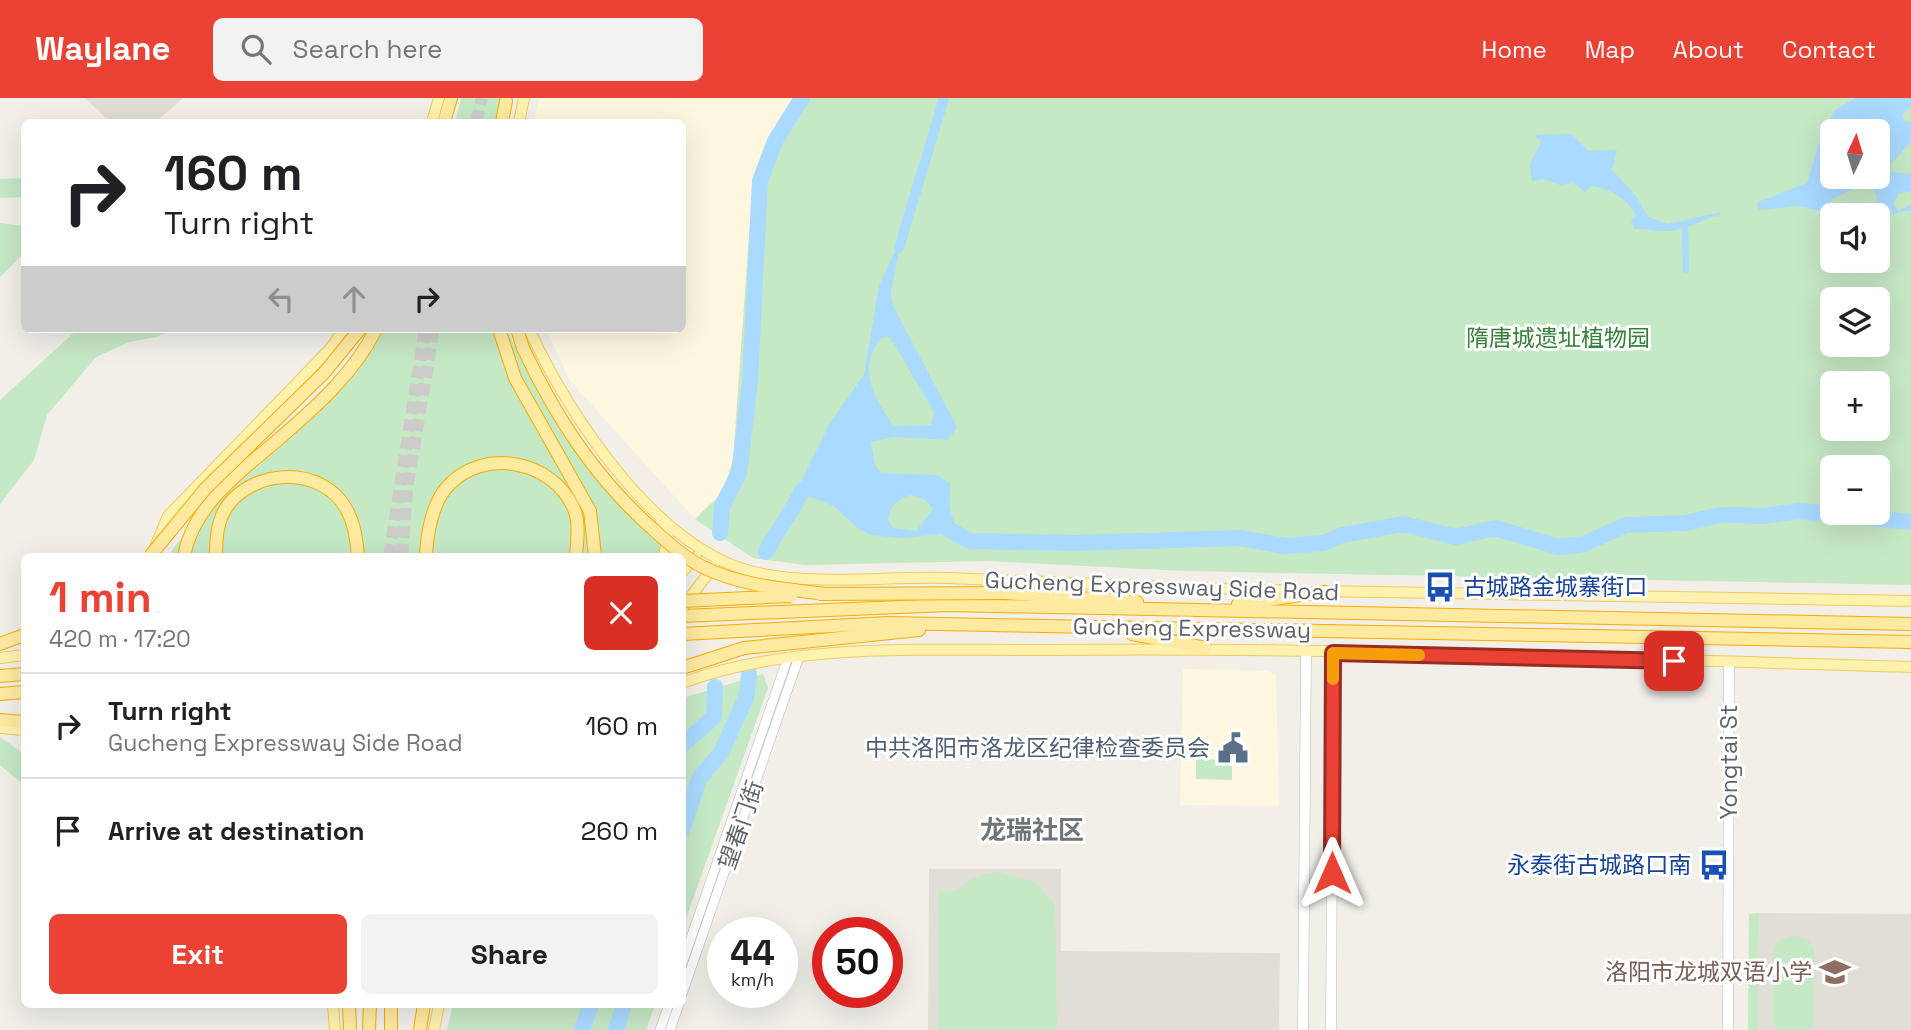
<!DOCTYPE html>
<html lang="en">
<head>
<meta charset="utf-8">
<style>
	:root { --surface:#fff; --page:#f2f2f2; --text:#202124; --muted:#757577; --line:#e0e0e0; --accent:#ea4335 }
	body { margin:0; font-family:"Space Grotesk","Noto Sans SC",sans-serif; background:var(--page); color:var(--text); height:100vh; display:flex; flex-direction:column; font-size:26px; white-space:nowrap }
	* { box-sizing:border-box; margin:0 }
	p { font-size:23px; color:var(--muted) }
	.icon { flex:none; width:38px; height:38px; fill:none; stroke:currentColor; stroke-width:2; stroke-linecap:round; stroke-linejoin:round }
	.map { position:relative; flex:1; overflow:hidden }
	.panel { position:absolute; left:21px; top:455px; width:665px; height:455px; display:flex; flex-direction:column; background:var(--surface); border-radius:10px; box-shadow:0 7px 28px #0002 }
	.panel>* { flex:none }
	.top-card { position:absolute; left:21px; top:21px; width:665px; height:214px; border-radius:10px; box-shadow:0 7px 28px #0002; background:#fff; color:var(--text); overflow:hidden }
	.needle { width:46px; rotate:4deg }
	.fabs { position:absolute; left:1820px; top:21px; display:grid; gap:14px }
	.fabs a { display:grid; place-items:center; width:70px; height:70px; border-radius:10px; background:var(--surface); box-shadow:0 7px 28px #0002; font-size:35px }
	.speed { position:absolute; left:707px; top:819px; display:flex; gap:14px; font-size:35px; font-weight:700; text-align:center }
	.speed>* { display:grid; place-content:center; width:91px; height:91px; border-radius:50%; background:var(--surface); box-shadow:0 7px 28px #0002; line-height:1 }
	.speed small { font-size:18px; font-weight:400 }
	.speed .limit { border:10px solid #d22; background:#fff; color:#111 }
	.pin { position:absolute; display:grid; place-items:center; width:60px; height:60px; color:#fff; margin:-30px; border-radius:14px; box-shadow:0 4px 10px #0006 }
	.me { position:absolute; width:77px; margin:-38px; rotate:0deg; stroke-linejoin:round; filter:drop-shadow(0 0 5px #0008) }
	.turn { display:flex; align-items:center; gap:24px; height:147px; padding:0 28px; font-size:32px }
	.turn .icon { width:91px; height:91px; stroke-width:2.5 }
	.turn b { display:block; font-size:49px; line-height:60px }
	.lanes { display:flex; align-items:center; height:66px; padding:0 28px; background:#0003; justify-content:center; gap:35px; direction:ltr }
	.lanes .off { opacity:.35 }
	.round { display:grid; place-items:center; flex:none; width:74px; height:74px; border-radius:10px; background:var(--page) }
	.summary { display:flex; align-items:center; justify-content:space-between; height:119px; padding:0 28px }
	h1 { font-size:42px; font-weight:800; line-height:52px; color:var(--accent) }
	.primary-button { display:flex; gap:14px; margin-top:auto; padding:14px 28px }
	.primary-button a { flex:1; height:80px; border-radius:10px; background:var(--accent); color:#fff; font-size:28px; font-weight:800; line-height:80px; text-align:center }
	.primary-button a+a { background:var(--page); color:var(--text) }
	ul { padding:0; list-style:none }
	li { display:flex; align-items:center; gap:21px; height:105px; padding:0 28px; border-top:2px solid var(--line) }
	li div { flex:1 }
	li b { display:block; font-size:26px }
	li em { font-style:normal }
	header { display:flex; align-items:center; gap:42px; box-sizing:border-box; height:98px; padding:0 35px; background:var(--accent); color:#fff }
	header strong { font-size:33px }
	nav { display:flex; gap:38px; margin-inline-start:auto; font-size:24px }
	.search { width:490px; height:63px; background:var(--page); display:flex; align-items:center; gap:18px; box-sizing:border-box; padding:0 24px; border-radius:10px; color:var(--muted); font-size:26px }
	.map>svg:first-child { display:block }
</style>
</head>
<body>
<header>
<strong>Waylane</strong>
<div class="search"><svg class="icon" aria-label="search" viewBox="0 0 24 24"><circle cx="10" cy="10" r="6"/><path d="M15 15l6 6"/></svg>Search here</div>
<nav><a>Home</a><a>Map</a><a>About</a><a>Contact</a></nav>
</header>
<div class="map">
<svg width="1911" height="932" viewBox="0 0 1911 932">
	<rect width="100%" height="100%" fill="#f1efe8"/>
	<!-- commercial -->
	<g fill="#fef7e0">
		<path d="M539 0H795L765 47 733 363 722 395 695 421 570 283 546 231H682V24H534Z"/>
		<path d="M1183 571 1268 573 1276 578 1279 708 1180 707Z"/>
	</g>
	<!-- education -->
	<g fill="#e1ded6">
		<path d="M85 0H183L156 24H110Z"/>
		<path d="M929 771H1061V853L1280 855 1279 932H928Z"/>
		<path d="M1759 815 1911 816V932H1758Z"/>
	</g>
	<!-- green -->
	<g fill="#c5e8c5" fill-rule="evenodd">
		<path d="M461 0H503L497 24H455Z"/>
		<path d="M795 0H1911V487L1185 473 988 463 805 467 753 460 695 421 722 395 733 363 753 81 765 47ZM1832 33H1878V79H1832ZM1832 117H1878V163H1832ZM1832 201H1878V247H1832ZM1832 285H1878V331H1832ZM1832 369H1878V415H1832Z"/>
		<path d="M24 80V99L0 100V81Z"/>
		<path d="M0 125 24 128V155L0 179Z"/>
		<path d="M78 231H171L157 239 129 244 96 259 47 317 34 362 0 406V302Z"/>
		<path d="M384 231H506L534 285 663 445 656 458H169C175 444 193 430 204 419 263 356 344 310 384 231Z"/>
		<path d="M763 576 768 590 683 829V600Z"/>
		<path d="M0 639 24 656V687L0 667Z"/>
		<path d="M1196 661 1232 662V682L1196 681Z"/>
		<path d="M1000 774 1036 784 1055 807 1057 932H938L939 793H957C969 779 982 776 1000 774Z"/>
		<path d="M1759 815 1758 932H1748L1749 816Z"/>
		<path d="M1793 837 1808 842 1814 851V922L1809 932H1777L1773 923 1774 851 1778 843Z"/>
		<path d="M453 906H655V907L646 932H447Z"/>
	</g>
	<!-- water -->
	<g fill="#aadaff" fill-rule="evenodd">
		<path d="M1855 0H1911V7L1902 17 1904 23 1911 24V44L1889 68 1892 74 1911 76V93L1899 95 1893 106 1898 113 1911 106V112L1878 119 1838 117 1798 108 1757 112 1758 104 1807 85 1820 42 1834 13ZM1832 33H1878V79H1829L1825 76 1832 56ZM1860 88 1873 91 1877 99 1875 108C1860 114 1845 114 1830 106L1832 101Z"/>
		<path d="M1571 36 1589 53 1617 52 1612 72 1635 97 1648 119 1668 126 1720 114V119L1714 118 1688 129 1689 175 1683 174 1682 130C1664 137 1652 130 1635 131L1631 124 1636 117C1629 102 1607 88 1591 88L1585 94 1573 85 1560 87 1543 81 1532 83 1530 66 1541 44 1535 37Z"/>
		<path d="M902 138 891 193 893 208 957 329 948 342 893 339 871 344 875 367 881 375 938 377 950 386 949 435 901 440 871 437 856 429 834 408 808 398 802 392 801 383 830 325 864 277 879 188ZM890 239 934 314 931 327 893 328C875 298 856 274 881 240ZM911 397 926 402 933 411 916 433 893 430 888 422C890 409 897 400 911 397Z"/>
	</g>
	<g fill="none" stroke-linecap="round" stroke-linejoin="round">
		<!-- canal -->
		<path stroke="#aadaff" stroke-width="10" d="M899 150 944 0"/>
		<!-- river -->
		<g stroke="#aadaff" stroke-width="16">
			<path d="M942 412 947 430 969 443 1074 445 1240 440 1285 448 1324 445 1342 437 1403 426 1456 439 1495 430 1559 449 1584 446 1626 427 1686 425 1720 417 1763 418 1799 413 1911 424"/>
			<path d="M720 435 722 408 739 375 750 284 760 83 775 43 802 0"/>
			<path d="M766 454C777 432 792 415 802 392L820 385"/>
			<path d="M682 647 714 619 715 589"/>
			<path d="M682 732 699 681 722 653 747 597 749 576"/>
			<path d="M582 932 591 906"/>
			<path d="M616 932 624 906"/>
		</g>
		<!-- trunk-tunnel -->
		<g stroke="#ccccc8" stroke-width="12" stroke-dasharray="12 6" stroke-linecap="butt">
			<path d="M476 24 482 0"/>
			<path d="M389 458 425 231"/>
			<path d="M402 458 407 391 434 231"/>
		</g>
		<!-- tertiary casing -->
		<g stroke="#b5b8bc" stroke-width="10">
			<g id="tertiary">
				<path d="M682 866 788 559"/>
				<path d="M682 896 799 559"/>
				<path d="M660 932 669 906"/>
				<path d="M670 932 679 906"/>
			</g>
		</g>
		<!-- secondary casing -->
		<g stroke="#b6babf" stroke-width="11">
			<g id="secondary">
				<path d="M1303 932 1306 554"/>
				<path d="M1331 932 1333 555"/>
				<path d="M1728 932 1729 564"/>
			</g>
		</g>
		<!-- primary casing -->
		<g stroke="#f2c960" stroke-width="12">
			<g id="primary">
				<path d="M432 24 439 0"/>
				<path d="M519 24 524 0"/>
				<path d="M529 231C569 318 658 454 758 475 820 488 885 478 948 480 1066 485 1184 490 1303 493"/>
				<path d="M659 418 668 438 664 458"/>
				<path d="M155 449 168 418 330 251 344 231"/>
				<path d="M682 474 696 459"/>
				<path d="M1319 493 1911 503"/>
				<path d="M682 510 714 468"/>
				<path d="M0 560 24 557"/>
				<path d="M682 585C795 543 931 553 1050 552 1337 549 1624 561 1911 569"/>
				<path d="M0 630 24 632"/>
				<path d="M333 906 335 932"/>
				<path d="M434 932 439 906"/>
			</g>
		</g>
		<!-- trunk casing -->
		<g stroke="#f9ab00" stroke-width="14">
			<g id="trunk">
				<path d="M444 24 451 0"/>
				<path d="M502 24 506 3"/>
				<path d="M499 231 515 280 590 413 595 458"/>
				<path d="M517 231 523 250"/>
				<path d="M184 458C194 405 242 373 280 340 316 309 355 274 376 231"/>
				<path d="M216 458C216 441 217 422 228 407 254 373 313 368 341 403 354 420 356 438 358 458"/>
				<path d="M426 458C427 436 432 405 448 388 483 349 553 362 574 411 580 425 577 444 576 458"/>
				<path d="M1005 495 1137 504"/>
				<path d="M1238 506 1324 494"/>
				<path d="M682 518 948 507 1911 526"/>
				<path d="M682 536 888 525 1911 544"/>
				<path d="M1132 536 1206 550"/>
				<path d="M0 546 24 537"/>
				<path d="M682 570 744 550 919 532"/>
				<path d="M0 578 24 576"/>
				<path d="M0 596 24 594"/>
				<path d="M0 622 24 624"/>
				<path d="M349 906 350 932"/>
				<path d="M369 932 370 906"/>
				<path d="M391 932V906"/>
				<path d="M420 932 424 906"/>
			</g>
		</g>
		<!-- tertiary -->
		<use href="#tertiary" stroke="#fff" stroke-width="9"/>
		<!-- secondary -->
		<use href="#secondary" stroke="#fff" stroke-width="10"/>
		<!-- primary -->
		<use href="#primary" stroke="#fff2af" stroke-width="10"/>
		<!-- trunk -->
		<use href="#trunk" stroke="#feeaa1" stroke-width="12"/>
		<!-- trunk-bridge casing -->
		<g stroke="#f9ab00" stroke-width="14" stroke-linecap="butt">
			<g id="trunk-bridge">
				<path d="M523 250C556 320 596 381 654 432 669 446 687 462 705 470 743 488 785 491 826 496"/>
				<path d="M150 458 206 390 324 275 360 231"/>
				<path d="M819 496 1005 495"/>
				<path d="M682 503 791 498"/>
			</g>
		</g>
		<!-- trunk-bridge -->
		<use href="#trunk-bridge" stroke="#feeaa1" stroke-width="12"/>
	</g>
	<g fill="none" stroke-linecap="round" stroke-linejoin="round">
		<!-- route casing -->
		<g stroke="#982c22" stroke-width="18">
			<path id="route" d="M1332 775 1333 555 1674 563"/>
		</g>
		<!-- route -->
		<use href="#route" stroke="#ea4335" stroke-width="12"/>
		<!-- slow -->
		<path stroke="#f59e0b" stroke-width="12" d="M1333 581V555L1419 557"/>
	</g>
	<!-- icons -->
	<defs>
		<g id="bus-bare" transform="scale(2.415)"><path d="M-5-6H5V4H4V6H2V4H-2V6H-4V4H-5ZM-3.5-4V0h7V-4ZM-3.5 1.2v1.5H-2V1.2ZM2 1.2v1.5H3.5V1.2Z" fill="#1a4fb4" stroke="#fff" stroke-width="2.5" paint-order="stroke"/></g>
		<g id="civic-bare" transform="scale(2.415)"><path d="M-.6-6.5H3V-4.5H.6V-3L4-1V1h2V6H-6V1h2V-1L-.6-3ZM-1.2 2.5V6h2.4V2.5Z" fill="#5c6f8a" stroke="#fff" stroke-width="2.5" paint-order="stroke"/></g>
		<g id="school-bare" transform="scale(2.415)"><path d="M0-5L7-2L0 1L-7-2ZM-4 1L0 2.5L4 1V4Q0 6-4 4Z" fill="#8d6e63" stroke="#fff" stroke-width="2.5" paint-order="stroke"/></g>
	</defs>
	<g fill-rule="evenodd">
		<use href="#bus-bare" x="1440" y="489"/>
		<use href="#civic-bare" x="1233" y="650"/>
		<use href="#bus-bare" x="1714" y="767"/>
		<use href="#school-bare" x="1835" y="874"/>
	</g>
	<g text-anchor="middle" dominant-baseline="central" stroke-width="6" stroke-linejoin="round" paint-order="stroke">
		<!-- park labels -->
		<g font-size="23" fill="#348238" stroke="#fff">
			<text x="1558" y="240">隋唐城遗址植物园</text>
		</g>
		<!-- street labels -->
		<g font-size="23" fill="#5f6368" stroke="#fff">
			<text transform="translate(1162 488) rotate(2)">Gucheng Expressway Side Road</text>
			<text transform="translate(1192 530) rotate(1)">Gucheng Expressway</text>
			<text transform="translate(1729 664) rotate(-90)">Yongtai St</text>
			<text transform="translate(741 727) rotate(-71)">望春门街</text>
		</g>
		<!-- transit labels -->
		<g font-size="23" fill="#164399" stroke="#fff" text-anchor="start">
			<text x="1463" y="489">古城路金城寨街口</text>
			<text x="1691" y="767" text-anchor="end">永泰街古城路口南</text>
		</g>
		<!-- service labels -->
		<g font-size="23" fill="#4e5e75" stroke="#fff" text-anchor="end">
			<text x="1210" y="650">中共洛阳市洛龙区纪律检查委员会</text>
		</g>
		<!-- education labels -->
		<g font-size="23" fill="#785e54" stroke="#fff" text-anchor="end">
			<text x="1812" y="874">洛阳市龙城双语小学</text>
		</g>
		<!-- quarter labels -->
		<g font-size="26" font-weight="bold" fill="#70757a" stroke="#fff">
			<text x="1032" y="732">龙瑞社区</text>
		</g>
	</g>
</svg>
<div class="fabs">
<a><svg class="needle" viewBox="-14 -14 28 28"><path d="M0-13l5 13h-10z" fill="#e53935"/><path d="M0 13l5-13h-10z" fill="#757577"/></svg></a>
<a><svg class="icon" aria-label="sound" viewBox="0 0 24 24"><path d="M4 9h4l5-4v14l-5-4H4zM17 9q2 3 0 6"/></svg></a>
<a><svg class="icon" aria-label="layers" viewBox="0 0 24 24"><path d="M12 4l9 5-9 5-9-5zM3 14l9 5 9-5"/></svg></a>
<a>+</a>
<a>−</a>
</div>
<div class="speed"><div>44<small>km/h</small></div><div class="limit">50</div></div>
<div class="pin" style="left:1674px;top:563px;background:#d93025"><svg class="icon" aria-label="arrive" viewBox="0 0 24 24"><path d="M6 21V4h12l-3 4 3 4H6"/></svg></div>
<svg class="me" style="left:1332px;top:775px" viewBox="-20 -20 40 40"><path d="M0-17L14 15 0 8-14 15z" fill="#ea4335" stroke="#fff" stroke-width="4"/></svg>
<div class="top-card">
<div class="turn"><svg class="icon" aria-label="right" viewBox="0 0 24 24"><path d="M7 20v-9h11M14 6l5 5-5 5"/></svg><div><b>160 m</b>Turn right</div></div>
<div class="lanes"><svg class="icon off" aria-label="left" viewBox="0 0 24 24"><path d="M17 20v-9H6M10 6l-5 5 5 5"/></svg><svg class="icon off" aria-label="ahead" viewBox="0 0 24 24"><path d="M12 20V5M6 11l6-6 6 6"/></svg><svg class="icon" aria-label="right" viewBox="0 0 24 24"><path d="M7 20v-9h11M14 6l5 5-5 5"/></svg></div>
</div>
<section class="panel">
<div class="summary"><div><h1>1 min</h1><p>420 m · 17:20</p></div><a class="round" style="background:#d93025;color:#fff"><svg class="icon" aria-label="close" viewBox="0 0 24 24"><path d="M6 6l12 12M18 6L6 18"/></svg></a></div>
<ul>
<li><svg class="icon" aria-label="right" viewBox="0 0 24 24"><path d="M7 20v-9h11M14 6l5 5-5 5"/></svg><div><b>Turn right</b><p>Gucheng Expressway Side Road</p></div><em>160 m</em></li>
<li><svg class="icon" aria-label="arrive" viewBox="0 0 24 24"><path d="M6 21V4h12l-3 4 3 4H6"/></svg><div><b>Arrive at destination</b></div><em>260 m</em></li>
</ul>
<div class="primary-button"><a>Exit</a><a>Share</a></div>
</section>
</div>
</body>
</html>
